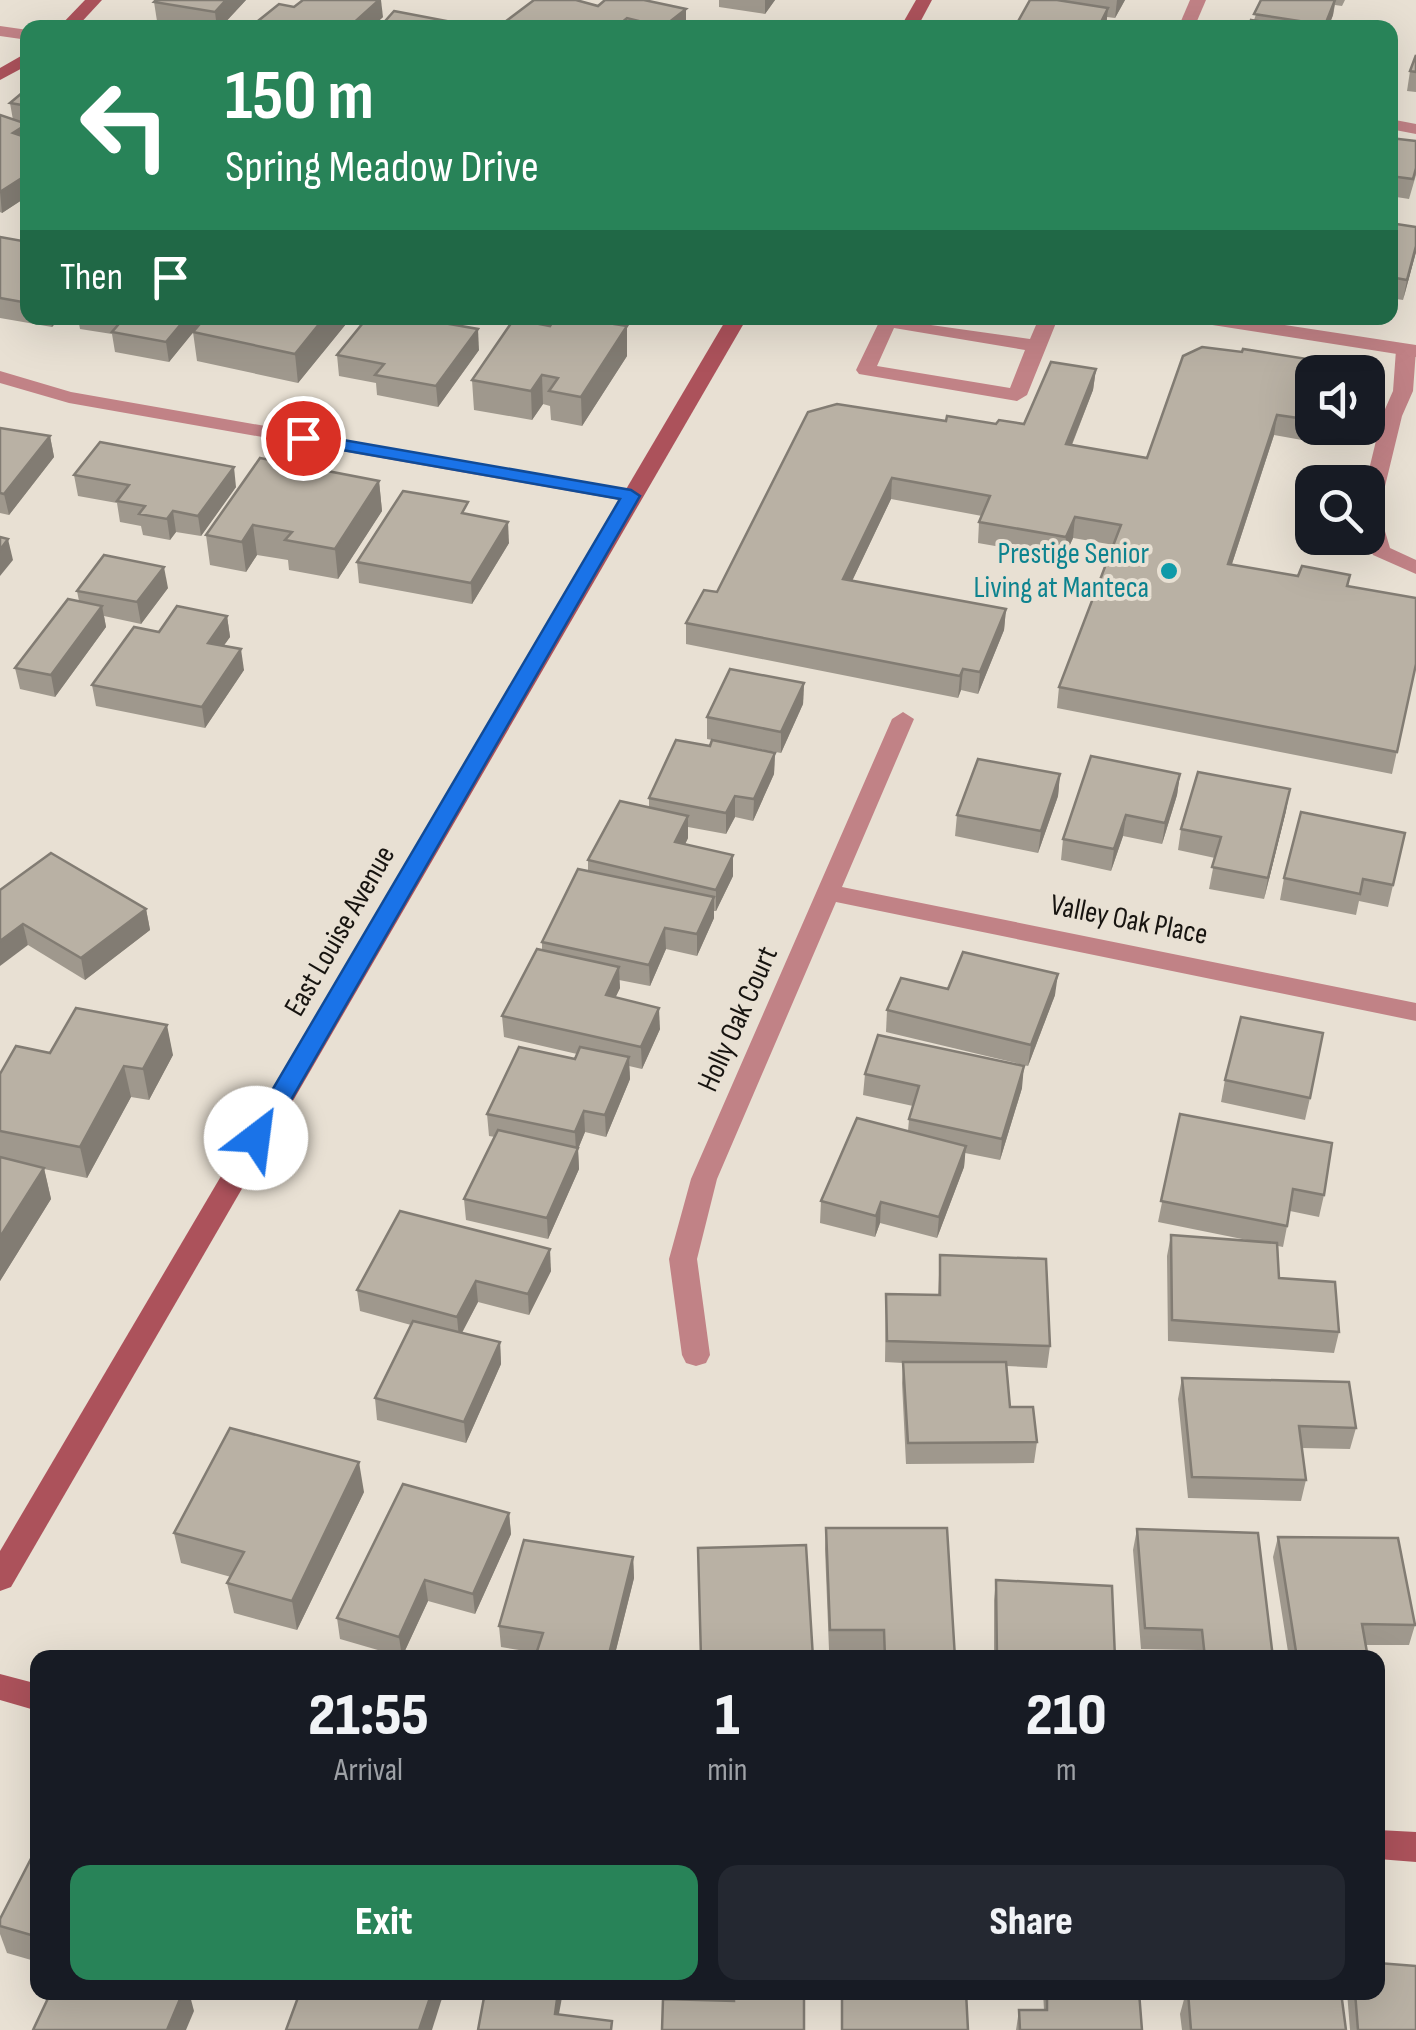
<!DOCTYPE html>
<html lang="en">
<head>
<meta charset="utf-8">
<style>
	:root { --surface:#171b24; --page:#242831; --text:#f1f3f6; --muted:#9ea1a6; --accent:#288358 }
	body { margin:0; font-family:"Sofia Sans Condensed",sans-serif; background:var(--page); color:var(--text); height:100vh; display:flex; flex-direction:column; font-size:38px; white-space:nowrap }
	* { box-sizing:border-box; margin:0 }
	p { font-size:32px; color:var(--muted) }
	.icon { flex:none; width:55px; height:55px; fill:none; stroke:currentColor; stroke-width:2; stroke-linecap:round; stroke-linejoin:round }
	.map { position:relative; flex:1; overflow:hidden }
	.details { position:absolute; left:30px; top:1650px; width:1355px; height:350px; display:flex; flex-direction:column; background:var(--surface); border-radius:20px; box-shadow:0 10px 40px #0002 }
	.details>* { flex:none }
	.guide { position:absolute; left:20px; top:20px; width:1378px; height:305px; border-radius:20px; box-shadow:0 10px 40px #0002; background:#288358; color:#fff; overflow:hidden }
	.controls { position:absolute; left:1295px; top:355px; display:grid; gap:20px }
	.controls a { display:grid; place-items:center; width:90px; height:90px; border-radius:20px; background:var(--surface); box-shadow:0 10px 40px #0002; font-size:50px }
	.pin { position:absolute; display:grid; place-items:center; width:85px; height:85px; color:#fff; margin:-42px; border:5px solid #fff; border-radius:50%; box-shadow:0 2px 10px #0007 }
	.me { position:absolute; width:110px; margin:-55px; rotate:30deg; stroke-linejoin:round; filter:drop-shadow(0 0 8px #0008) }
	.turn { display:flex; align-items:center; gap:35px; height:210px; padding:0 40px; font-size:45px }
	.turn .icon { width:130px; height:130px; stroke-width:2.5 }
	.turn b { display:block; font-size:70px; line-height:85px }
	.then { display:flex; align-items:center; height:95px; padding:0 40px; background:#0003; gap:20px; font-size:38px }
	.eta { display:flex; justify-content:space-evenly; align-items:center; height:170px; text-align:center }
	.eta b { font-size:60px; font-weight:800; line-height:70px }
	.primary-button { display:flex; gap:20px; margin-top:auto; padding:20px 40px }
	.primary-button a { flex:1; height:115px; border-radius:20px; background:var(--accent); color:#fff; font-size:40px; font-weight:800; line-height:115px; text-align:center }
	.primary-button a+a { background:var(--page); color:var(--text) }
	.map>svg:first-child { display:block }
</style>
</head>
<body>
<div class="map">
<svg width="1416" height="2030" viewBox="0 0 1416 2030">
	<rect width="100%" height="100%" fill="#e8e0d3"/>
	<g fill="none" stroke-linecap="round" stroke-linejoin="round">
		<!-- lane -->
		<g fill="#c18286" fill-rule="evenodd">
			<path d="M881 318 1030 339 1039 318H1058L1027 395 1017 401 859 374 856 370ZM894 328 1025 350 1010 388 877 366Z"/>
			<path d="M1406 344 1416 350 1413 391 1402 416 1379 511 1390 548 1416 560V574L1373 555 1366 538V482L1382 416 1393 391 1396 350Z"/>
		</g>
		<!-- street -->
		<g fill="#c18286" fill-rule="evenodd">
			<path d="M1190 0H1206L1194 28H1178Z"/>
			<path d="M0 26 28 30V40L0 36Z"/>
			<path d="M1390 119 1416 124V134L1390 129Z"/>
			<path d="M1196 318H1239L1416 345V357L1206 324Z"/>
			<path d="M0 371 71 392 631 490 641 496 631 502 69 403 0 383Z"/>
			<path d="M903 712 914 719 842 887 1416 1003V1021L836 902 717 1179 697 1259 710 1355 706 1363 696 1366 686 1363 682 1355 669 1259 691 1179 892 719Z"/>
		</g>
		<!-- secondary -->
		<g fill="#ac525b" fill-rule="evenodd">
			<path d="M85 0H102L76 28H58Z"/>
			<path d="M916 0H932L917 28H900Z"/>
			<path d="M28 52V65L0 80V68Z"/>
			<path d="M727 318H747L11 1587 0 1591V1551Z"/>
			<path d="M0 1674 38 1684V1711L0 1700Z"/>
			<path d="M1378 1830 1416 1832V1862L1378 1859Z"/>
		</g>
	</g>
	<!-- wall -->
	<g fill="#9f988d">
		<path d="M246 0 220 28H197L157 21 154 2Z"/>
		<path d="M534 0 686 28H497Z"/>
		<path d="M719 0H775L765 14 719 7Z"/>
		<path d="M1030 0H1125L1115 18 1107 17 1106 28H1016Z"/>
		<path d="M1261 0H1345L1342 6 1335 5 1333 15 1328 28H1248L1254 20Z"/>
		<path d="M294 7 383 17 371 28H259L258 21Z"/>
		<path d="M1416 55V92L1407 91 1410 71Z"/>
		<path d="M28 88V196L2 213 0 212V115L13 120 10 103Z"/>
		<path d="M1390 138 1416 141V175L1409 199 1390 196Z"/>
		<path d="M1390 223 1416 252 1403 300 1390 298Z"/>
		<path d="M0 237 28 242V318H60L52 327 0 318Z"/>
		<path d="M78 318H345L346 324 298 383 197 361 193 332 169 362 115 352 112 334 80 329Z"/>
		<path d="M479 350 438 407 377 395 376 383 339 376 337 355Z"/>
		<path d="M627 356 582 426 551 420 550 406 543 404 532 420 474 410 472 380Z"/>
		<path d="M1096 369 1093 390 1072 445 1147 458 1312 372V428H1336L1330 445 1274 435 1232 564 1298 576 1350 575 1348 586 1416 664 1392 774 1057 708 1059 687 1114 545 1073 538 1064 558 978 543 979 522 982 516 891 499 852 581 1006 609 1004 630 978 694 961 690 958 698 686 644V623L717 592 946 421 996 424H1024Z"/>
		<path d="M0 428 50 436 54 457 9 515 0 513Z"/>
		<path d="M74 475 236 487 201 536 176 532 170 540 143 535 141 526 120 522 117 503 78 496Z"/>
		<path d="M379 481 382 511 338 579 289 570 288 560 257 555 246 572 210 565 206 535Z"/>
		<path d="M469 515 509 543 472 604 359 583 357 562Z"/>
		<path d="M168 588 141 624 104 616 106 627 55 697 20 689 15 668 79 601 77 591Z"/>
		<path d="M227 616 230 637 223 646 244 670 205 728 96 706 92 685 159 632Z"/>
		<path d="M804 683 803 704 781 753 707 739V717Z"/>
		<path d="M710 746 775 753 774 774 753 821 735 817 726 834 688 827V838L685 844 733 855V876L716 911H714V918L697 956 666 949 650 986 619 980 620 988 615 998 660 1029 642 1069 629 1066 630 1079 606 1137 585 1132 578 1149 579 1169 548 1239 466 1220 464 1199 495 1137 489 1136 487 1114 575 1059 577 1054 504 1037 502 1016 542 950V942L588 872V860L649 808V798Z"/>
		<path d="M1060 774 1058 796 1038 853 955 836 957 815Z"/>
		<path d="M1180 774 1177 795 1162 844 1123 836 1111 871 1061 860 1063 839Z"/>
		<path d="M1286 811 1264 899 1209 889 1215 858 1178 850 1181 829Z"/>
		<path d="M1405 833 1388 907 1359 901 1356 915 1280 900 1284 878Z"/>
		<path d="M0 890 146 909 150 930 85 980 28 945Z"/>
		<path d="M948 989 1055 995 1028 1066 886 1032 887 1010Z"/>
		<path d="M50 1053 173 1055 149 1100 131 1097 87 1178 44 1169 51 1199 0 1281V1074Z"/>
		<path d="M865 1074 1022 1088 1000 1160 965 1153 964 1167 937 1238 880 1223 875 1237 820 1223 821 1201 908 1131 909 1119 913 1106 863 1095Z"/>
		<path d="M1225 1080 1310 1098 1305 1120 1221 1102Z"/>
		<path d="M1180 1114 1324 1195 1319 1217 1290 1211 1283 1247 1278 1246 1279 1278 1339 1332 1334 1353 1168 1341 1167 1256 1171 1235 1252 1241 1158 1222Z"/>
		<path d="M940 1255 1050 1346 1047 1368 1007 1366 1010 1407 1037 1442 1034 1463 906 1464 902 1383 903 1363 885 1362 886 1294 938 1295Z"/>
		<path d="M551 1271 529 1315 478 1302 462 1333 500 1342 501 1364 466 1443 377 1420 375 1398 411 1325 360 1311 357 1290Z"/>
		<path d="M1182 1378 1356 1428 1350 1449 1302 1448 1306 1480 1301 1501 1188 1498 1178 1399Z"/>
		<path d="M364 1492 297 1630 234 1613 227 1583 231 1577 181 1563 174 1533Z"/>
		<path d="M509 1513 511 1534 475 1614 428 1601 402 1657 340 1639 337 1618Z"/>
		<path d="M826 1528 955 1658H882V1651L829 1650 825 1549Z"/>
		<path d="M1137 1529 1273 1658H1198V1650L1141 1649 1133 1550Z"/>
		<path d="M1278 1537 1415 1625 1409 1645H1366L1369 1658H1289L1273 1557Z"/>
		<path d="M633 1557 634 1578 614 1658H538V1653L501 1647 499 1626Z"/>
		<path d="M996 1580 1115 1658H994V1600Z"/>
		<path d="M38 1845V1962L7 1953 0 1934V1919Z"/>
		<path d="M1043 1992H1139L1142 2030H1016L1019 2010H1044Z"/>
		<path d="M1186 1992H1341L1346 2030H1182L1180 2014Z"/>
		<path d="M1347 1992H1378L1416 2030H1350Z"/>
	</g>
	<!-- shaded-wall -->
	<g fill="#827c73">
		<path d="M226 0H246L220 28H217L215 12Z"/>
		<path d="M379 0H381L383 17 371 28H348Z"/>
		<path d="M765 0H775L765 14Z"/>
		<path d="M1117 0H1125L1115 18Z"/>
		<path d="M1335 0 1333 15 1328 28H1324Z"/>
		<path d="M1108 8 1106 28H1098Z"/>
		<path d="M686 9V28L663 27Z"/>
		<path d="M627 18V28H615Z"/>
		<path d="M27 124 28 146 13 133Z"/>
		<path d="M28 174V196L2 213 0 192Z"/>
		<path d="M1416 246V252L1403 300 1407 280Z"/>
		<path d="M50 318H60L52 327Z"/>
		<path d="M186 318H205L169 362 166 342Z"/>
		<path d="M324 318H345L346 324 298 383 295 354Z"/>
		<path d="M627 326V356L582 426 581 397Z"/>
		<path d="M478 329 479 350 438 407 436 386Z"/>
		<path d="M1096 369 1093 390 1064 464 1066 444Z"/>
		<path d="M542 375 543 404 532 420 531 391Z"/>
		<path d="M1277 415 1274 435 1225 585 1228 564Z"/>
		<path d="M50 436 54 457 9 515 4 494Z"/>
		<path d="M234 467 236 487 201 536 198 516Z"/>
		<path d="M892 478 891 499 843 600V579Z"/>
		<path d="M379 481 382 511 338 579 335 549Z"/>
		<path d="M173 511 176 532 170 540 167 519Z"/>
		<path d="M1075 517 1073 538 1064 558 1066 537Z"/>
		<path d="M508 522 509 543 472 604 471 583Z"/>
		<path d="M253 525 257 555 246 572 242 542Z"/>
		<path d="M8 539 13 560 0 576V550Z"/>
		<path d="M164 567 168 588 141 624 137 602Z"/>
		<path d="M102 606 106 627 55 697 51 675Z"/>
		<path d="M1006 609 1004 630 978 694 980 672Z"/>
		<path d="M227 616 230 637 211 664 208 643Z"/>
		<path d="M241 649 244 670 205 728 202 707Z"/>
		<path d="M963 669 961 690 958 698 960 676Z"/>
		<path d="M804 683 803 704 781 753V732Z"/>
		<path d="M775 753 774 774 753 821 754 799Z"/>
		<path d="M1060 774 1058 796 1038 853 1041 831Z"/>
		<path d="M1180 774 1177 795 1162 844 1165 823Z"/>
		<path d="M1290 789 1286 811 1264 899 1268 878Z"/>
		<path d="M735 796V817L726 834V813Z"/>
		<path d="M1126 815 1123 836 1111 871 1114 849Z"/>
		<path d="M688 816V838L676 863 675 842Z"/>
		<path d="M733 855V876L716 911V890Z"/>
		<path d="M714 897V918L697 956V934Z"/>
		<path d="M146 909 150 930 85 980 81 958Z"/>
		<path d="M23 924 28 945 0 966V941Z"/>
		<path d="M665 928 666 949 650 986 649 965Z"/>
		<path d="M619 967 620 988 606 1017V995Z"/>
		<path d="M1058 974 1055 995 1028 1066 1031 1045Z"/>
		<path d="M659 1008 660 1029 642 1069 641 1047Z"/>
		<path d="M167 1025 173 1055 149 1100 143 1069Z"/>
		<path d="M629 1057 630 1079 606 1137 605 1115Z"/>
		<path d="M124 1066 131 1097 87 1178 80 1147Z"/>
		<path d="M1024 1066 1022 1088 1000 1160 1002 1139Z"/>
		<path d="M584 1111 585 1132 578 1149 579 1169 548 1239 547 1218 576 1152 575 1132Z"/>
		<path d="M966 1146 964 1167 937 1238 939 1217Z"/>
		<path d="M44 1168 51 1199 0 1281V1237Z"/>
		<path d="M881 1202 880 1223 875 1237 876 1216Z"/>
		<path d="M550 1249 551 1271 529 1315 528 1294Z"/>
		<path d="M476 1281 478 1302 459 1338 457 1317Z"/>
		<path d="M500 1342 501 1364 466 1443 464 1422Z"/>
		<path d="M359 1462 364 1492 297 1630 292 1601Z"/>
		<path d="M509 1513 511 1534 475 1614 473 1594Z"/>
		<path d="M633 1557 634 1578 614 1658H608Z"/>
		<path d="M425 1580 428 1601 402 1657 399 1637Z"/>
		<path d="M183 1992H189L194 2011 186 2030H167Z"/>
		<path d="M432 1992H444L432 2030H419Z"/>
		<path d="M558 1992H563L556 2030 555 2014Z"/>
	</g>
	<!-- building -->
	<g fill="#b9b1a4" stroke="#827c73" stroke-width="2.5">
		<path d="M156 0H226L215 12 154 2Z"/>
		<path d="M303 0H379L348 28 322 23 318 28H287L258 21 279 4 294 7Z"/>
		<path d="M534 0H576L598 6 605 0H644L686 9 663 27 627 18 615 28H497Z"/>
		<path d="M1030 0H1057L1108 8 1098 28H1034L1016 25Z"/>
		<path d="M1261 0H1335L1325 25 1254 14Z"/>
		<path d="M394 11 483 28H379Z"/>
		<path d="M1251 20 1307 28H1248Z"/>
		<path d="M1416 55V72L1410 71Z"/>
		<path d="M28 88V106L10 103Z"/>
		<path d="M0 115 27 124 13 133 28 138V174L0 192Z"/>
		<path d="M1390 138 1416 141V168L1413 179 1390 176Z"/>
		<path d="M1390 223 1416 227V246L1407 280 1390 277Z"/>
		<path d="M0 237 28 242V303L0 298Z"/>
		<path d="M124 318H186L166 342 112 332Z"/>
		<path d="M205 318H324L295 354 193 332Z"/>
		<path d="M367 318H415L478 329 436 386 375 375 384 364 337 355Z"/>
		<path d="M555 318H576L627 326 581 397 549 391 558 378 542 375 531 391 472 380 514 319 550 326Z"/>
		<path d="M1202 347 1242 352 1243 349 1352 366 1350 372H1312V420L1277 415 1228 564 1298 576 1302 566 1350 575 1347 586 1416 598V664L1397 752 1059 687 1121 525 1075 517 1066 537 979 522 990 496 892 478 843 579 1006 609 980 672 963 669 960 676 686 623 704 590 717 592 808 412 837 404 946 421 947 416 996 424 999 420 1024 424 1051 362 1096 369 1066 444 1147 458 1183 356Z"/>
		<path d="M0 428 50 436 4 494 0 493Z"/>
		<path d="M100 442 234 467 198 516 173 511 167 519 139 514 145 506 117 501 129 485 74 475Z"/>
		<path d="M260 458 379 481 335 549 285 540 292 532 253 525 242 542 206 535Z"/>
		<path d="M403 491 468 502 462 513 508 522 471 583 357 562Z"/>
		<path d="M0 537 8 539 0 550Z"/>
		<path d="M104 555 164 567 137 602 77 591Z"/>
		<path d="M68 599 102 606 51 675 15 668Z"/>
		<path d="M177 606 227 616 208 643 241 649 202 707 92 685 134 627 159 632Z"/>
		<path d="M730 669 804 683 781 732 707 717Z"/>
		<path d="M676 740 710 746 712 740 775 753 754 799 735 796 726 813 649 798Z"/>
		<path d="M1091 756 1180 774 1165 823 1126 815 1114 849 1063 839Z"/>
		<path d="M978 759 1060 774 1041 831 957 815Z"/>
		<path d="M1198 772 1290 789 1268 878 1212 867 1221 837 1181 829Z"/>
		<path d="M620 801 688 816 675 842 733 855 716 890 588 860Z"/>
		<path d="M1301 812 1405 833 1393 885 1363 879 1360 894 1284 878Z"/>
		<path d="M51 853 146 909 81 958 23 924 0 941V890Z"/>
		<path d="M578 869 714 897 697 934 665 928 649 965 542 942Z"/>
		<path d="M537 949 619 967 606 995 659 1008 641 1047 502 1016Z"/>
		<path d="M963 952 1058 974 1031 1045 887 1010 901 978 948 989Z"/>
		<path d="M76 1008 167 1025 143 1069 124 1066 80 1147 0 1131V1074L16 1046 50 1053Z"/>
		<path d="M1241 1017 1323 1033 1310 1098 1225 1080Z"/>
		<path d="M878 1035 1024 1066 1002 1139 909 1119 919 1086 865 1074Z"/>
		<path d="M519 1047 575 1059 580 1047 629 1057 605 1115 584 1111 575 1132 487 1114Z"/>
		<path d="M1180 1114 1332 1143 1324 1195 1293 1189 1287 1226 1161 1201Z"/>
		<path d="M857 1118 966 1146 939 1217 881 1202 876 1216 821 1201Z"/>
		<path d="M498 1130 578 1148 547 1218 464 1199Z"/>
		<path d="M0 1157 44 1168 0 1237Z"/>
		<path d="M400 1211 550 1249 528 1294 476 1281 457 1317 357 1290Z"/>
		<path d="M1171 1235 1277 1243 1279 1278 1335 1282 1339 1332 1172 1320Z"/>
		<path d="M940 1255 1046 1259 1050 1346 887 1341 886 1294 940 1295Z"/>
		<path d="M413 1321 500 1342 464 1422 375 1398Z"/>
		<path d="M903 1362H1006L1010 1407H1033L1037 1442 908 1443Z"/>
		<path d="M1182 1378 1349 1382 1356 1428 1299 1426 1306 1480 1192 1477Z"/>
		<path d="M230 1428 359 1462 292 1601 227 1583 244 1552 174 1533Z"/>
		<path d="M403 1484 509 1513 473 1594 425 1580 399 1637 337 1618Z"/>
		<path d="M826 1528H947L955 1658H885L884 1630H830Z"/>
		<path d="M1137 1529 1258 1533 1273 1658H1205L1202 1630 1145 1628Z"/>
		<path d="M1278 1537 1398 1538 1415 1625 1362 1624 1368 1658H1297Z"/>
		<path d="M524 1540 633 1557 608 1658H580L537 1651 543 1633 499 1626Z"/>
		<path d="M806 1545 813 1658H701L698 1548Z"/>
		<path d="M996 1580 1112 1586 1115 1658H997Z"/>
		<path d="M38 1845V1937L0 1926V1919Z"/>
		<path d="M1378 1963 1416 1966V2030H1358L1355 1992H1378Z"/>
		<path d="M51 1992H183L167 2030H33Z"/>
		<path d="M300 1992H432L419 2030H286Z"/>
		<path d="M485 1992H558L555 2014 612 2021 611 2030H478Z"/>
		<path d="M734 1992H804V2030H662L663 1999 734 2001Z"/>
		<path d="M842 1992H966L968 2030H842Z"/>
		<path d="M1047 1992H1139L1142 2030H1020L1019 2010H1047Z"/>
		<path d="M1188 1992H1341L1346 2030H1191Z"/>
	</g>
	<!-- route -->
	<path fill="#1a73e8" stroke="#114b97" stroke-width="2.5" d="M303 433 631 490 640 496 265 1145 256 1147 244 1138 620 499 297 442 294 438Z"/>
	<!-- markers -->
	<circle fill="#0f9aa8" stroke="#e8e0d3" stroke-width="4" cx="1169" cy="571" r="10"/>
	<g text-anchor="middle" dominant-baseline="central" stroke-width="8" stroke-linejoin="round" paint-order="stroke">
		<!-- culture labels -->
		<g font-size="30" fill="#0d838f" stroke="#e8e0d3" text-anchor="end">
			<text x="1149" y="554">Prestige Senior<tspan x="1149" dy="34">Living at Manteca</tspan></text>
		</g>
		<!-- street labels -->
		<g font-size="30" fill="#171410" stroke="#e8e0d3">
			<text transform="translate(1129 920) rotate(11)">Valley Oak Place</text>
			<text transform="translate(340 931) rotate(-60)">East Louise Avenue</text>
			<text transform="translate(738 1019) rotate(-66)">Holly Oak Court</text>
		</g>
	</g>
</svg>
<div class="controls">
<a><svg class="icon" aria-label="sound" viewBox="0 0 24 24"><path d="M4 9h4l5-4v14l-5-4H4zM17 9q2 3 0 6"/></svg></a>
<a><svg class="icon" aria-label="search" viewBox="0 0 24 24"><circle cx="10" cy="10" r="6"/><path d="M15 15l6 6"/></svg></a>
</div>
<div class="pin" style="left:303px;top:438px;background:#d93025"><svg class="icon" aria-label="arrive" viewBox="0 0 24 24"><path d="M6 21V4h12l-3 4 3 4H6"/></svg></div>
<svg class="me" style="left:256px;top:1138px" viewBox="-20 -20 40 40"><circle r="19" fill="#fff"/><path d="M0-13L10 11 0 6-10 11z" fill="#1a73e8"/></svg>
<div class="guide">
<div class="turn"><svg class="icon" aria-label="left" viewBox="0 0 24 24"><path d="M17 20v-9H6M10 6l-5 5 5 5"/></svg><div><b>150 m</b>Spring Meadow Drive</div></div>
<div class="then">Then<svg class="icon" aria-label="arrive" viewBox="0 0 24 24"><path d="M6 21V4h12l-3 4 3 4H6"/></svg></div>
</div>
<section class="details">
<div class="eta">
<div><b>21:55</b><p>Arrival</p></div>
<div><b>1</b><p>min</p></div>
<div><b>210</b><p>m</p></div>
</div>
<div class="primary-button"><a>Exit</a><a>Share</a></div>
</section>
</div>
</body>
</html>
